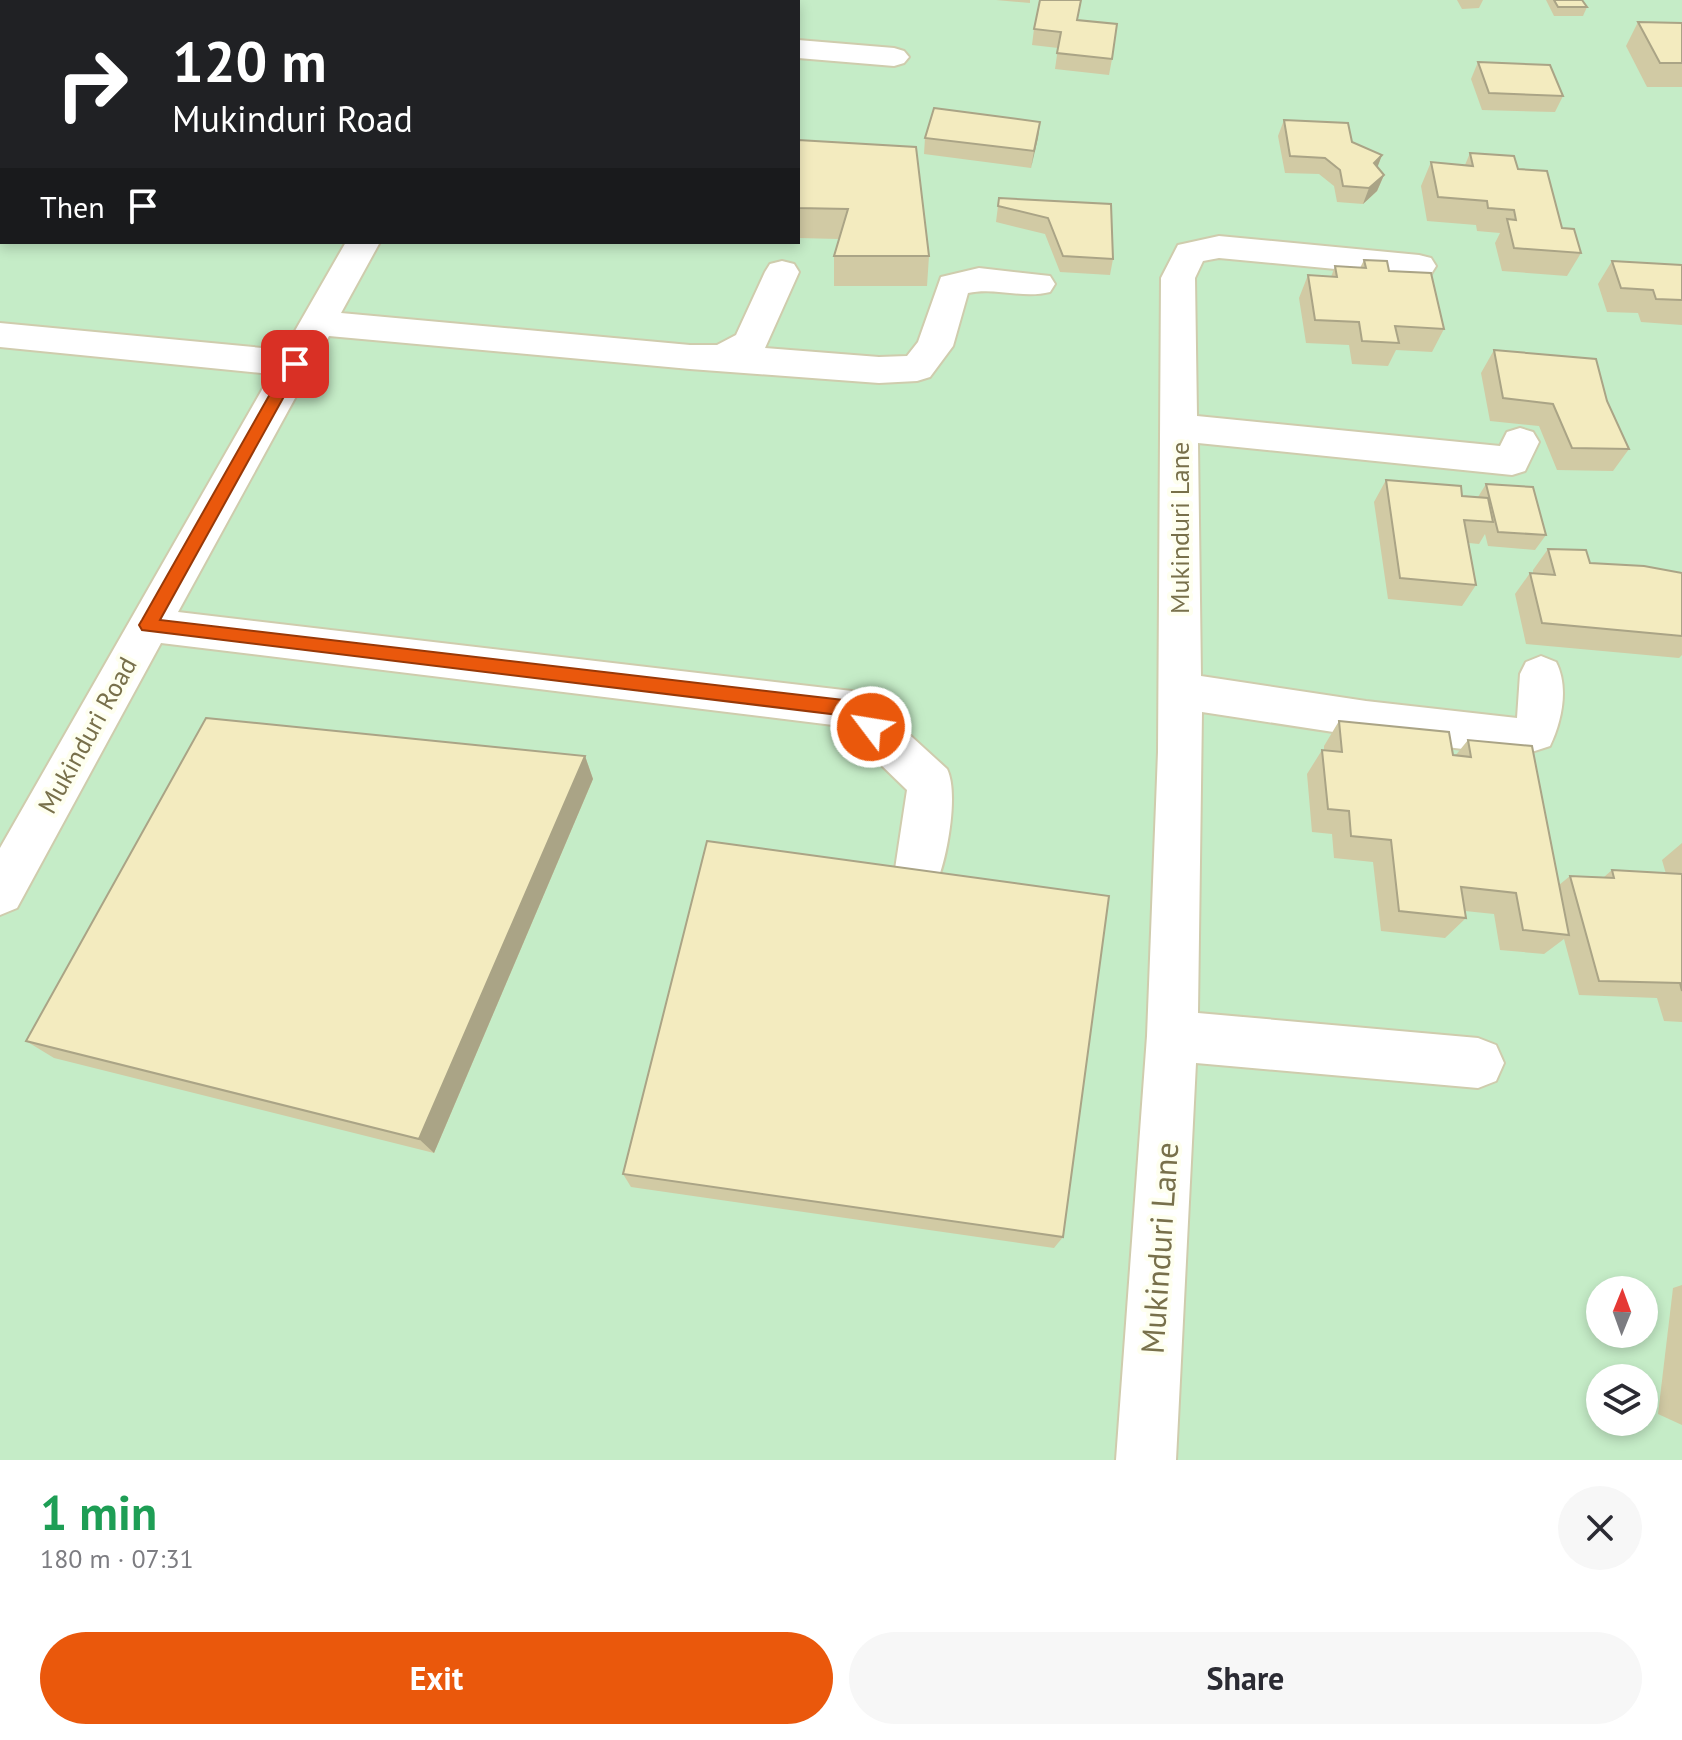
<!DOCTYPE html>
<html lang="en">
<head>
<meta charset="utf-8">
<style>
	:root { --surface:#fff; --page:#f7f7f7; --text:#2b2b33; --muted:#7c7c81; --accent:#ea580c }
	body { margin:0; font-family:"PT Sans",sans-serif; background:var(--page); color:var(--text); height:100vh; display:flex; flex-direction:column; font-size:30px; white-space:nowrap }
	* { box-sizing:border-box; margin:0 }
	p { font-size:26px; color:var(--muted) }
	.icon { flex:none; width:44px; height:44px; fill:none; stroke:currentColor; stroke-width:2; stroke-linecap:round; stroke-linejoin:round }
	.map { position:relative; height:1460px; overflow:hidden }
	.side { display:flex; flex-direction:column; background:var(--surface); flex:1 }
	.side>* { flex:none }
	.hud { position:absolute; left:0px; top:0px; width:800px; height:244px; box-shadow:0 4px 12px #0003; background:#202124; color:#fff; overflow:hidden }
	.needle { width:52px; rotate:1deg }
	.tools { position:absolute; left:1586px; top:1276px; display:grid; gap:16px }
	.tools a { display:grid; place-items:center; width:72px; height:72px; border-radius:50%; background:var(--surface); box-shadow:0 4px 12px #0003; font-size:40px }
	.pin { position:absolute; display:grid; place-items:center; width:68px; height:68px; color:#fff; margin:-34px; border-radius:16px; box-shadow:0 4px 12px #0006 }
	.me { position:absolute; width:88px; margin:-44px; rotate:301deg; stroke-linejoin:round; filter:drop-shadow(0 0 6px #0008) }
	.turn { display:flex; align-items:center; gap:28px; height:168px; padding:0 40px; font-size:36px }
	.turn .icon { width:104px; height:104px; stroke-width:2.5 }
	.turn b { display:block; font-size:56px; line-height:68px }
	.then { display:flex; align-items:center; height:76px; padding:0 40px; background:#0003; gap:16px; font-size:30px }
	.round { display:grid; place-items:center; flex:none; width:84px; height:84px; border-radius:42px; background:var(--page) }
	.overview { display:flex; align-items:center; justify-content:space-between; height:136px; padding:0 40px }
	h1 { font-size:48px; font-weight:600; line-height:60px; color:#1e9e55 }
	.action { display:flex; gap:16px; margin-top:auto; padding:16px 40px }
	.action a { flex:1; height:92px; border-radius:48px; background:var(--accent); color:#fff; font-size:32px; font-weight:600; line-height:92px; text-align:center }
	.action a+a { background:var(--page); color:var(--text) }
	.map>svg:first-child { display:block }
</style>
</head>
<body>
<div class="map">
<svg width="1682" height="1460" viewBox="0 0 1682 1460">
	<rect width="100%" height="100%" fill="#fcfde8"/>
	<!-- green -->
	<path fill="#c5ecc7" fill-rule="evenodd" d="M0 0H1682V1460H0ZM2 2H798V242H2ZM1600 1290H1644V1334H1600ZM1600 1378H1644V1422H1600Z"/>
	<g fill="none" stroke-linecap="round" stroke-linejoin="round">
		<!-- minor casing -->
		<g stroke="#cfccad" stroke-width="4">
			<g id="minor">
				<path d="M798 40 894 48 904 51 909 57 904 63 894 66 798 58Z"/>
				<path d="M1219 236 1419 255 1431 258 1436 266 1431 274 1419 277 1219 258 1203 261 1195 278 1197 416 1500 446 1507 432 1520 428 1533 432 1539 442 1525 471 1512 475 1198 443 1201 676 1366 701 1517 718 1520 674 1526 662 1541 656 1556 662C1569 687 1562 721 1550 746L1519 756 1366 737 1202 712 1198 1013 1478 1038 1496 1045 1504 1063 1496 1081 1478 1088 1196 1063 1176 1460H1116L1147 1036 1158 752 1161 278 1178 245Z"/>
				<path d="M346 242H380L341 313 690 345H717L736 335 765 272 770 264 782 261 794 264 799 272 765 348 879 357 907 356 918 342 941 277 979 268 1050 276 1055 284 1050 292C1023 299 995 287 968 293L953 346 930 377 917 381 879 383 690 369 329 336 178 612 852 691 867 696 947 769C959 793 947 859 936 884L919 890 902 884 895 869 907 790 841 726 161 643 17 908 0 915V848L271 374 0 347V323L284 350Z"/>
			</g>
		</g>
		<!-- minor -->
		<use href="#minor" fill="#fff" fill-rule="evenodd"/>
	</g>
	<!-- wall -->
	<g fill="#d1caa4">
		<path d="M539 0H655L654 2H539Z"/>
		<path d="M996 0H1030V3Z"/>
		<path d="M1457 0H1483L1479 8 1462 9Z"/>
		<path d="M1546 0H1582L1587 7 1583 16H1554Z"/>
		<path d="M1078 20 1112 59 1109 75 1055 69 1058 48 1032 45 1034 29Z"/>
		<path d="M1638 22 1682 23V87H1647L1626 46Z"/>
		<path d="M1478 62 1563 96 1555 112 1482 110 1471 79Z"/>
		<path d="M1284 120 1352 142 1382 155 1377 167 1384 175 1377 191 1363 204 1337 202 1334 186 1319 174 1285 173 1278 136Z"/>
		<path d="M1040 122 1031 168 924 154 925 138Z"/>
		<path d="M798 140 929 256 927 286H834V256L839 239 798 238Z"/>
		<path d="M1470 153 1518 169 1581 253 1567 276 1502 271 1495 243 1500 233 1477 231 1476 225 1427 221 1421 186 1431 162 1465 165Z"/>
		<path d="M999 198 1111 204 1113 259 1110 275 1060 272 1045 234 996 222Z"/>
		<path d="M1364 260 1389 271 1444 329 1432 352 1396 350 1388 366 1352 364 1349 345 1306 343 1299 298 1308 275 1331 277 1335 266 1360 268Z"/>
		<path d="M1612 261 1682 265V325L1641 322 1638 313 1607 312 1598 284Z"/>
		<path d="M1494 350 1607 401 1629 449 1613 471 1557 470 1539 426 1490 421 1481 373Z"/>
		<path d="M1386 480 1462 496 1478 497 1486 484 1546 535 1535 550 1488 546 1485 534 1479 544 1469 543 1476 585 1462 606 1388 599 1374 502Z"/>
		<path d="M1548 549 1590 563 1682 573V655L1679 658 1526 644 1515 594 1530 573H1533V570Z"/>
		<path d="M1339 721 1453 755 1455 756 1468 740 1559 885 1570 876 1604 877 1612 870 1666 874 1662 860 1682 843V1022L1664 1021 1657 998 1579 995 1564 939 1544 954 1500 950 1494 914 1465 911 1466 918 1445 938 1381 931 1373 862 1334 858 1332 834 1312 832 1307 774 1322 750H1324V746Z"/>
		<path d="M585 756 593 779 434 1153 54 1058 26 1041Z"/>
		<path d="M623 1174 1063 1237 1054 1248 631 1187Z"/>
		<path d="M1682 1285V1425L1658 1414 1673 1288Z"/>
	</g>
	<!-- shaded-wall -->
	<g fill="#aaa486">
		<path d="M1040 122 1038 138 1031 168 1034 151Z"/>
		<path d="M1382 155 1376 171 1374 163Z"/>
		<path d="M1384 175 1377 191 1363 204 1369 188Z"/>
		<path d="M585 756 593 779 434 1153 419 1139Z"/>
	</g>
	<!-- building -->
	<g fill="#f3ebbf" stroke="#aaa486" stroke-width="2">
		<path d="M1040 0H1081L1077 20 1117 24 1112 59 1057 53 1061 32 1034 29Z"/>
		<path d="M1554 0H1582L1587 7H1558Z"/>
		<path d="M1638 22 1682 23V63H1660Z"/>
		<path d="M1478 62 1550 65 1563 96 1489 93Z"/>
		<path d="M934 108 1040 122 1034 151 925 138Z"/>
		<path d="M1284 120 1348 123 1352 142 1382 155 1374 163 1384 175 1369 188 1343 186 1340 170 1325 158 1290 156Z"/>
		<path d="M798 140 916 147 929 256H834L848 209 798 208Z"/>
		<path d="M1470 153 1514 156 1518 169 1547 171 1562 228 1574 229 1581 253 1514 248 1507 219 1516 220 1514 210 1488 208 1487 201 1438 197 1431 162 1473 166Z"/>
		<path d="M999 198 1111 204 1113 259 1063 256 1048 218 998 206Z"/>
		<path d="M1364 260 1387 261 1389 271 1431 273 1444 329 1395 326 1399 343 1362 341 1359 322 1315 320 1308 275 1337 277 1335 266 1366 268Z"/>
		<path d="M1612 261 1682 265V300L1656 299 1653 290 1621 288Z"/>
		<path d="M1494 350 1596 359 1607 401 1629 449 1572 448 1553 404 1503 398Z"/>
		<path d="M1386 480 1461 486 1462 496 1488 498 1493 522 1464 520 1476 585 1400 578Z"/>
		<path d="M1486 484 1533 487 1546 535 1498 532Z"/>
		<path d="M1548 549 1586 550 1590 563 1644 566 1682 573V636L1542 623 1530 573 1555 575Z"/>
		<path d="M206 718 585 756 419 1139 26 1041Z"/>
		<path d="M1339 721 1449 732 1453 755 1471 757 1468 740 1532 746 1569 935 1523 930 1516 893 1461 887 1466 918 1399 911 1391 840 1351 836 1349 811 1328 809 1322 750 1342 752Z"/>
		<path d="M707 841 1109 896 1063 1237 623 1174Z"/>
		<path d="M1612 870 1682 874V991L1680 983 1599 981 1570 876 1614 878Z"/>
	</g>
	<!-- route -->
	<path fill="#ea580c" stroke="#983908" stroke-width="2" d="M295 358 302 364 160 620 852 701 858 704 880 727 878 733H865L847 716 142 630 139 625 142 620 287 364Z"/>
	<g text-anchor="middle" dominant-baseline="central" stroke-width="8" stroke-linejoin="round" paint-order="stroke">
		<!-- street labels -->
		<g font-size="26" fill="#78704b" stroke="#feffef">
			<text transform="translate(1179 528) rotate(-90)">Mukinduri Lane</text>
			<text transform="translate(87 735) rotate(-61)">Mukinduri Road</text>
		</g>
		<!-- near-street labels -->
		<g font-size="32" fill="#78704b" stroke="#feffef">
			<text transform="translate(1159 1248) rotate(-86)">Mukinduri Lane</text>
		</g>
	</g>
</svg>
<div class="tools">
<a><svg class="needle" viewBox="-14 -14 28 28"><path d="M0-13l5 13h-10z" fill="#e53935"/><path d="M0 13l5-13h-10z" fill="#7c7c81"/></svg></a>
<a><svg class="icon" aria-label="layers" viewBox="0 0 24 24"><path d="M12 4l9 5-9 5-9-5zM3 14l9 5 9-5"/></svg></a>
</div>
<div class="pin" style="left:295px;top:364px;background:#d93025"><svg class="icon" aria-label="arrive" viewBox="0 0 24 24"><path d="M6 21V4h12l-3 4 3 4H6"/></svg></div>
<svg class="me" style="left:871px;top:727px" viewBox="-20 -20 40 40"><circle r="17" fill="#ea580c" stroke="#fff" stroke-width="3"/><path d="M0-11L8 9 0 5-8 9z" fill="#fff"/></svg>
<div class="hud">
<div class="turn"><svg class="icon" aria-label="right" viewBox="0 0 24 24"><path d="M7 20v-9h11M14 6l5 5-5 5"/></svg><div><b>120 m</b>Mukinduri Road</div></div>
<div class="then">Then<svg class="icon" aria-label="arrive" viewBox="0 0 24 24"><path d="M6 21V4h12l-3 4 3 4H6"/></svg></div>
</div>
</div>
<section class="side">
<div class="overview"><div><h1>1 min</h1><p>180 m · 07:31</p></div><a class="round"><svg class="icon" aria-label="close" viewBox="0 0 24 24"><path d="M6 6l12 12M18 6L6 18"/></svg></a></div>
<div class="action"><a>Exit</a><a>Share</a></div>
</section>
</body>
</html>
